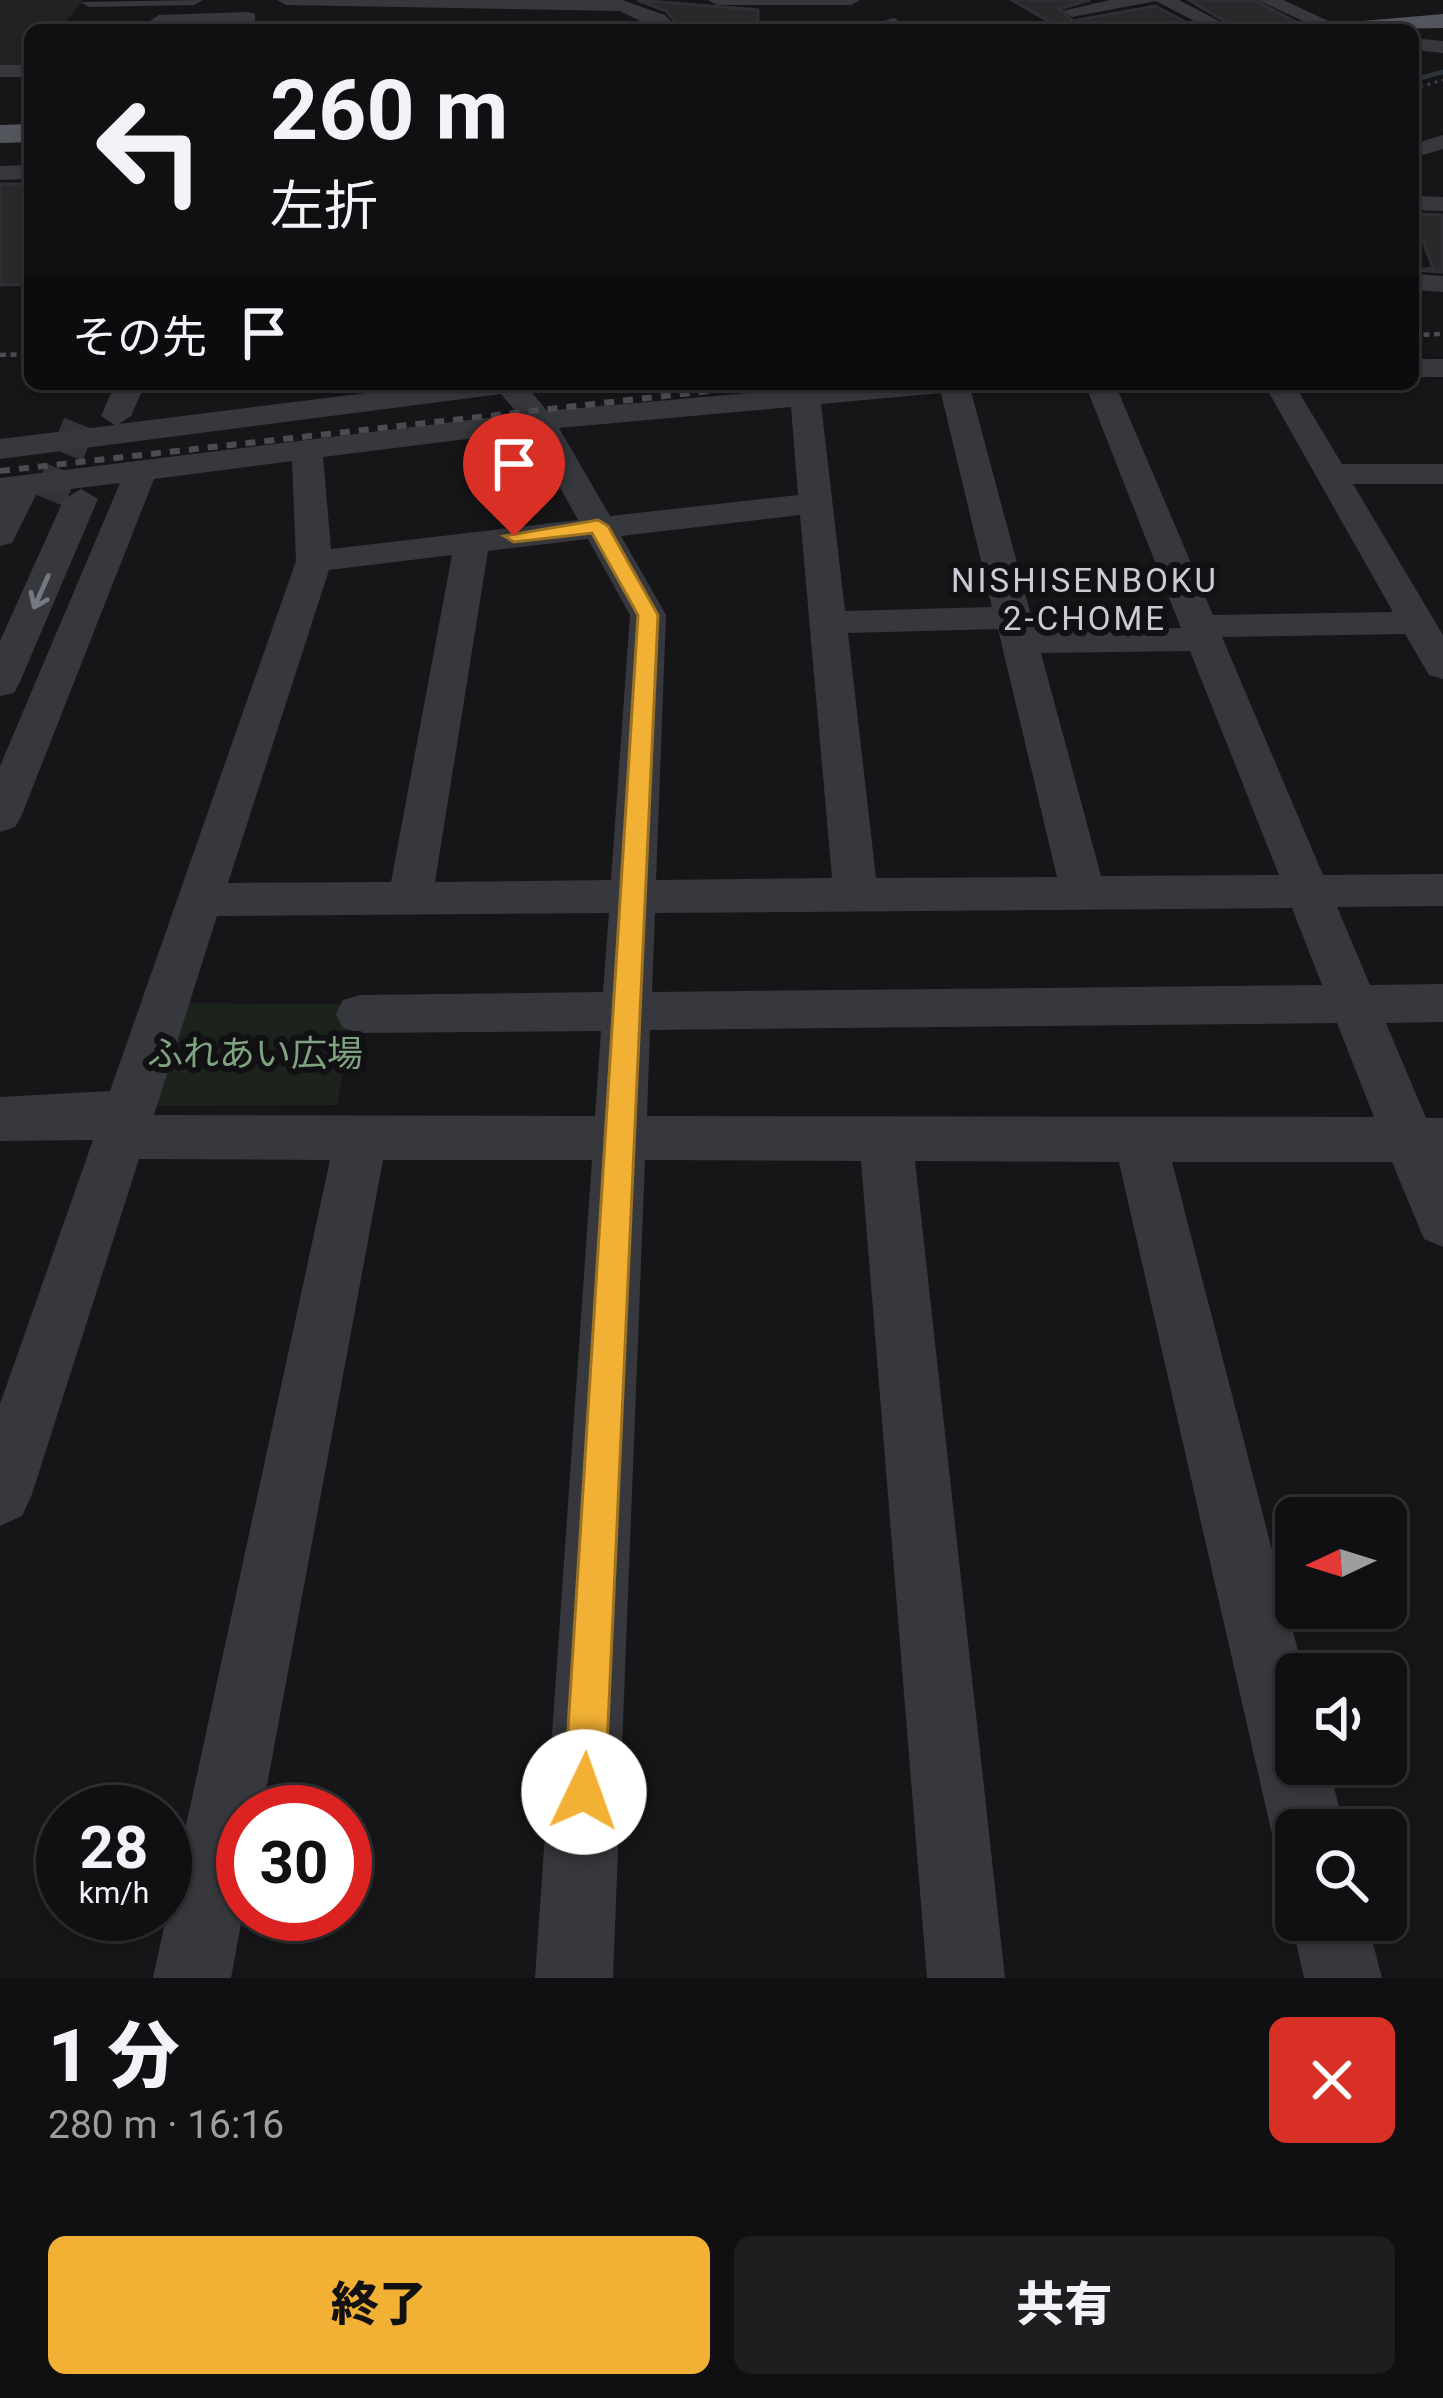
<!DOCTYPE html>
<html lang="ja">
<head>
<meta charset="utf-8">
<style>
	:root { --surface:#101012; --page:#1e1e20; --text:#f1f3f6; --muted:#9c9d9f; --line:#303032; --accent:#f2b134 }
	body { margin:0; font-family:Roboto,"Noto Sans JP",sans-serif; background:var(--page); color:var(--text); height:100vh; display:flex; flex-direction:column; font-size:45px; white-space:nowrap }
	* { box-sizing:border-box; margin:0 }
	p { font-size:39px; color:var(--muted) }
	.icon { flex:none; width:66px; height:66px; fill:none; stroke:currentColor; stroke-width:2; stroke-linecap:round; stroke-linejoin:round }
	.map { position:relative; height:1978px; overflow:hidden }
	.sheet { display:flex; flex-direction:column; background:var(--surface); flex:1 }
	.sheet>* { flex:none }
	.top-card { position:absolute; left:24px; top:24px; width:1395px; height:366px; border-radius:18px; box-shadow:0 3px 9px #0004,0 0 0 3px var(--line); background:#101012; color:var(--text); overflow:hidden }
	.needle { width:78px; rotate:266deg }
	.tools { position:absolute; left:1275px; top:1497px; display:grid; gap:24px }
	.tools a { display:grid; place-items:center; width:132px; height:132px; border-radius:18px; background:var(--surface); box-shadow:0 3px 9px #0004,0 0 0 3px var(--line); font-size:60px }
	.speed { position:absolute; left:36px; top:1785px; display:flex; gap:24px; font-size:60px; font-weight:700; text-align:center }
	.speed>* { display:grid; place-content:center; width:156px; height:156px; border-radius:50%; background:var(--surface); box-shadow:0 3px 9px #0004,0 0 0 3px var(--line); line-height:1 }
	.speed small { font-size:30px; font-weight:400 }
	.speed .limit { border:18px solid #d22; background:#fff; color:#111 }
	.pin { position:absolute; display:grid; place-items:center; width:102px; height:102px; color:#fff; margin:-123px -51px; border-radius:50% 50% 50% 0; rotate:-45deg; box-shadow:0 0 12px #0007 }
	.pin .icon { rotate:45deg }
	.me { position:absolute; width:132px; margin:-66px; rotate:3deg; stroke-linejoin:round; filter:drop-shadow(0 0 9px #0008) }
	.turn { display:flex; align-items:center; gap:42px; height:252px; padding:0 48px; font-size:54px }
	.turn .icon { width:156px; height:156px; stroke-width:2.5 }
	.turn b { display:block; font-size:84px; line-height:102px }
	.then { display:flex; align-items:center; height:114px; padding:0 48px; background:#0003; gap:24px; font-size:45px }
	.round { display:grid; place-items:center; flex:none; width:126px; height:126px; border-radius:18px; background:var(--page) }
	.summary { display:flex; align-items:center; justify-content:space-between; height:204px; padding:0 48px }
	h1 { font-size:72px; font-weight:800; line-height:90px }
	.primary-button { display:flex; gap:24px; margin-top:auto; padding:24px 48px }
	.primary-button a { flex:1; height:138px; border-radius:18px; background:var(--accent); color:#111; font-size:48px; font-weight:800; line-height:138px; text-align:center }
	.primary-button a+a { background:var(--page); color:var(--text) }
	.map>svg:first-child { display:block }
</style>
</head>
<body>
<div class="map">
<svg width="1443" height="1978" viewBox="0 0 1443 1978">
	<rect width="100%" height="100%" fill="#161618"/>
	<!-- built -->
	<path fill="#222225" d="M0 0H83L59 30H30L28 67H0Z"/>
	<!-- green -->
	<path fill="#1c231d" d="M181 1003 355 1004 337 1105 147 1106Z"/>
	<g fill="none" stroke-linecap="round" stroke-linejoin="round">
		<!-- stream -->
		<path stroke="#2c353c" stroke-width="4.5" d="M1413 80 1443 72"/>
	</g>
	<!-- building -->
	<g fill="#29292c" stroke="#303034" stroke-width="3">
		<path d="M637 0 758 10V30H683L666 11Z"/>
		<path d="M1012 0H1090L1059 9 1073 21 1155 6 1201 30H1064Z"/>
		<path d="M1189 0H1254L1304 26 1240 30Z"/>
		<path d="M0 184H30V284L0 285Z"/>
		<path d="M1413 214 1443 215V272L1413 270 1433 268Z"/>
	</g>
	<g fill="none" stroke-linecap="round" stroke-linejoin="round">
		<!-- minor-tunnel -->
		<path stroke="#333438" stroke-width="33" stroke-dasharray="33 16" stroke-linecap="butt" d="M49 500 83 415"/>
		<!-- path -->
		<path stroke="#3d3f44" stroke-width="3" stroke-dasharray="3 4.5" stroke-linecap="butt" d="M1413 89 1443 80"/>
		<!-- minor -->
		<g fill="#37383d" fill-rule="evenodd">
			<path d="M203 0 194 5 89 7 80 2Z"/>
			<path d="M277 0H622L665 15 679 30H658L620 11 286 5Z"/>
			<path d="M708 0H860L851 5H717Z"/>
			<path d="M1110 0H1179L1236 30H1211L1156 1 1072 17 1063 11Z"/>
			<path d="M1258 0H1283L1348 30H1322Z"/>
			<path d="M248 12 255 14V22L159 27 150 21 159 15Z"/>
			<path d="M894 18 903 24 901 28 849 30Z"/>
			<path d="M1413 38 1443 41V53L1413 50Z"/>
			<rect x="0" y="65" width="30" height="12"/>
			<path d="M1443 135V149L1413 158V144Z"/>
			<path d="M30 165V179L0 180V166Z"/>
			<path d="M1413 196 1443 197V211L1413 210Z"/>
			<path d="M1413 274 1443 276V292L1413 290Z"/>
			<rect x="1413" y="359" width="30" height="18"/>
			<path d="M115 384H145L131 416 119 424 438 384H525L547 411 848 384H969L1035 630 1181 628 1085 384H1115L1213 615 1393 612 1264 384H1294L1342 464H1443V484H1353L1443 635V679L1429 675 1405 634 1222 637 1323 875 1443 874V906L1337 907 1370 985 1443 984V1022L1386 1023 1426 1118H1443V1247L1424 1239 1392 1162H1172L1304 1674H1296V1764H1328L1345 1830H1296V1862L1282 1856 1271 1830 1119 1162 915 1161 1005 1978H927L861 1161 645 1160 613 1978H535L592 1160H383L262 1812H243V1913L231 1978H153L330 1160 139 1159 32 1494 22 1516 0 1526V1404L93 1140 0 1141V1097L110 1091 296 561 292 461 154 479 21 817 15 827 0 832V766L120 483 37 493 12 543 0 546V478L518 414 501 394 0 459V439L115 425 101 416ZM941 393 992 607 845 611 821 404ZM791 407 798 495 610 516 559 428ZM529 431 578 520 331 549 323 457ZM800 515 832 878 656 880 666 615 621 536ZM588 539 630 615 611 880 435 882 488 551ZM452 555 391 882 228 883 329 570ZM998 629 1057 877 876 878 848 633ZM1190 651 1279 875 1101 876 1041 653ZM1292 908 1322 985 652 992 655 913ZM609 913 603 992 360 995 343 1000 336 1014 343 1028 360 1033 601 1031 595 1116 154 1115 217 916ZM1337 1023 1374 1117 647 1116 650 1030Z"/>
			<path d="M81 489 98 499 19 684 14 693 0 696V641L64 499Z"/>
			<path d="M1296 1908V1920H1367L1382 1978H1304L1291 1920Z"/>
		</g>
		<!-- major -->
		<g fill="#53555c" fill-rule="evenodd">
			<path d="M1443 14V28L1338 30 1351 22Z"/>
			<path d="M30 124V142L0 143V125Z"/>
		</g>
		<!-- rail-far1 -->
		<g stroke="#4a4c52" stroke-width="4.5" stroke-dasharray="6 4.5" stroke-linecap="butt">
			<path d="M1413 335 1443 334"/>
			<path d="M0 355 30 354"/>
		</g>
		<!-- rail -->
		<path stroke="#4a4c52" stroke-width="6" stroke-dasharray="10 9" stroke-linecap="butt" d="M0 471 771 384"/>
	</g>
	<!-- one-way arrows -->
	<defs><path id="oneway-shaft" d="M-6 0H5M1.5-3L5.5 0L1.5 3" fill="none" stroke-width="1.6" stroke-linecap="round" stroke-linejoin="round" transform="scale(3)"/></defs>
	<use stroke="#757881" href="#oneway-shaft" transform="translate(41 592) rotate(114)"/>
	<!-- route -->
	<path fill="#f2b134" stroke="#9d7322" stroke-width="3" d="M598 520 608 526 658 615 605 1792 599 1806 584 1812 570 1806 564 1792 638 615 592 533 514 542 504 536Z"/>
	<g text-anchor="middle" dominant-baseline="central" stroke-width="12" stroke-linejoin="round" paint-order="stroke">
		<!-- far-neighbourhood labels -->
		<g font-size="33" letter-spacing="3" fill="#c9ccd4" stroke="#111113">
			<text x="1085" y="580">NISHISENBOKU<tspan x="1085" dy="38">2-CHOME</tspan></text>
		</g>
		<!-- park labels -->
		<g font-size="36" fill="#7fa381" stroke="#111113">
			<text x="255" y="1054">ふれあい広場</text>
		</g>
	</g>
</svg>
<div class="tools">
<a><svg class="needle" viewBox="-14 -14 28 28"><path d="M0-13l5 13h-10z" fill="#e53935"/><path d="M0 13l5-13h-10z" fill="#9c9d9f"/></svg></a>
<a><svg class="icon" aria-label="sound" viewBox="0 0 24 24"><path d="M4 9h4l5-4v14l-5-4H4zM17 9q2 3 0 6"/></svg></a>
<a><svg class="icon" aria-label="search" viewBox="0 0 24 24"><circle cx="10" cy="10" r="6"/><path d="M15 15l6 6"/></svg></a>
</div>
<div class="speed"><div>28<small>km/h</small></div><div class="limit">30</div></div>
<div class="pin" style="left:514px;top:536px;background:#d93025"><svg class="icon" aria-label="arrive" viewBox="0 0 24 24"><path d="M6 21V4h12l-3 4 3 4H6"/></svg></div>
<svg class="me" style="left:584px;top:1792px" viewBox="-20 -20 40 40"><circle r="19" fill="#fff"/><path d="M0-13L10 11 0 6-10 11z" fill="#f2b134"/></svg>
<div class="top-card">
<div class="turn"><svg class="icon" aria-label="left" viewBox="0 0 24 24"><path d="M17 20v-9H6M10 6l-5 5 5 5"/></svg><div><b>260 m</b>左折</div></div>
<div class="then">その先<svg class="icon" aria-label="arrive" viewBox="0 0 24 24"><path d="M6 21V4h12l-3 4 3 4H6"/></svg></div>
</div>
</div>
<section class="sheet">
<div class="summary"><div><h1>1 分</h1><p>280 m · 16:16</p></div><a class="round" style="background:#d93025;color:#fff"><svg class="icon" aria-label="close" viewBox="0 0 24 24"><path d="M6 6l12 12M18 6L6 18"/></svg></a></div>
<div class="primary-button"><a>終了</a><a>共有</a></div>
</section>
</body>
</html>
